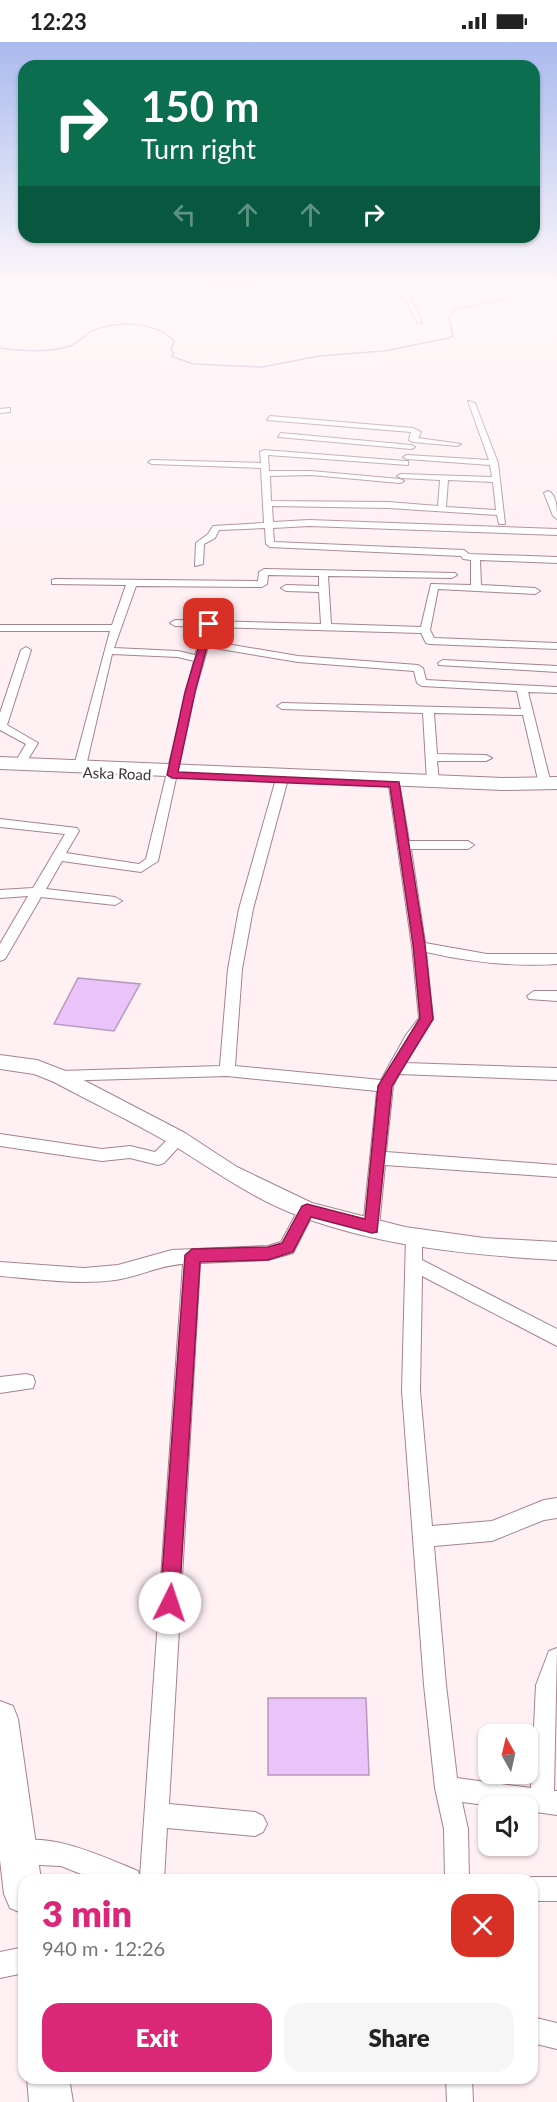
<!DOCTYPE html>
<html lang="en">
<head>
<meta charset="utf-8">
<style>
	:root { --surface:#fff; --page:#f6f6f6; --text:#222; --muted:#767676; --accent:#db2777 }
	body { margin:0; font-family:Lato,sans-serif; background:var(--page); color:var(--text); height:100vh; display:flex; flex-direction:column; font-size:22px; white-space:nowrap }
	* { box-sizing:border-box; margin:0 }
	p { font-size:20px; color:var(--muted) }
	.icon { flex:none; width:33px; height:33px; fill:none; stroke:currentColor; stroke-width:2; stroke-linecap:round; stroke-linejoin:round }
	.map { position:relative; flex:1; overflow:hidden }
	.sheet { position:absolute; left:18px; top:1832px; width:520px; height:210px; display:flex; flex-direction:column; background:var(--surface); border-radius:18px; box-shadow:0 2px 4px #0004 }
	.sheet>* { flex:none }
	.top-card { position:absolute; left:18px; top:18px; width:522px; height:183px; border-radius:18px; box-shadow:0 2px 4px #0004; background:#0b6e4f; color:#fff; overflow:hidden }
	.needle { width:39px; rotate:352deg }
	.tools { position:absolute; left:478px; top:1682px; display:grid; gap:12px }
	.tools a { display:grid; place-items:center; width:60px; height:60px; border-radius:12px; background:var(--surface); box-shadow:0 2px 4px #0004; font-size:30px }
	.pin { position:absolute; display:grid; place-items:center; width:51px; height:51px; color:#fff; margin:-26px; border-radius:12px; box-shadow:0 3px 9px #0006 }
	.me { position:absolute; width:66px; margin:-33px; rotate:4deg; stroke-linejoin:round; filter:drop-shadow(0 0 4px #0008) }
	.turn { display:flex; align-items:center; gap:21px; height:126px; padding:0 24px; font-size:27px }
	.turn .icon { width:78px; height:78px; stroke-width:2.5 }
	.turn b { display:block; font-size:42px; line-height:51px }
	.lanes { display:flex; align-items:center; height:57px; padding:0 24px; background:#0003; justify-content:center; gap:30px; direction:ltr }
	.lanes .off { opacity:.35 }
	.round { display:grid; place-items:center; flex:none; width:63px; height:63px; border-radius:18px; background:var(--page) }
	.overview { display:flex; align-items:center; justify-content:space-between; height:102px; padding:0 24px }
	h1 { font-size:36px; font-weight:800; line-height:45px; color:var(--accent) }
	.action { display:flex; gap:12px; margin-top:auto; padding:12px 24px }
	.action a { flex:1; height:69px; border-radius:18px; background:var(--accent); color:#fff; font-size:24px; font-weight:800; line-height:69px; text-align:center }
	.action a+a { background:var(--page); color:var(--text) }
	.status { display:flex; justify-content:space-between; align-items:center; height:42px; padding:0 30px; background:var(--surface); direction:ltr }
	.status svg { height:16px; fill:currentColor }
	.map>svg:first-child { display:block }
</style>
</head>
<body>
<div class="status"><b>12:23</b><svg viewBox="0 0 49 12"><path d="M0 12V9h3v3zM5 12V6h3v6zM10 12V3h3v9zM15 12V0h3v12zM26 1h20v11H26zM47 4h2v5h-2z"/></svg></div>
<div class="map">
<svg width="557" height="2060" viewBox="0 0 557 2060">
	<rect width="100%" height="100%" fill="#fff0f4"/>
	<!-- water -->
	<g fill="#eac3f8" stroke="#b798be" stroke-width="1.5">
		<path d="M78 936 140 942 114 989 54 982Z"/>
		<path d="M268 1656H366L369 1733H268Z"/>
	</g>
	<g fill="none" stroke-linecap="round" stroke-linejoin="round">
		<!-- stream -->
		<path stroke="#b798be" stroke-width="1.5" d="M0 306C22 309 49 311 70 304 79 300 85 292 94 288 118 279 156 279 174 299L171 308 174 311 171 314 193 322 262 325 319 314 384 309 449 296 453 294 449 276 453 268 511 256 512 252 557 248"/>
		<!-- minor casing -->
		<g stroke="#a4848e" stroke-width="2">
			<g id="minor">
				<path d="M398 241H404L422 281 417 280Z"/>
				<path d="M346 245 348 248H203L206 246Z"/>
				<path d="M468 359 475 361 498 421 505 482H499L497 473 388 466 272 464 273 480 309 478 557 487V493L309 484 273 486 274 500 464 508 469 512 557 515V521L480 518 481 543 535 546 540 549 535 552 438 547 430 588 434 596 557 601V607L430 602 426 601 421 591 175 584 170 581 175 578 321 582 319 550 286 549 281 546 286 543 319 544V534L268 533 267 542 262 545 136 544 114 606 178 609 195 613 201 593 206 590 211 593 209 599 298 614 418 623 423 626 426 638 557 645V651L528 650 551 742 549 744H541L539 742 523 673 434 671 437 712 486 713 492 716 486 719H437L439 739 433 742 427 739 423 671 282 667 277 664 282 661 521 667 517 649 422 644 417 641 414 629 298 620 208 605 195 649 158 819 141 830 62 819 46 847 115 855 122 859 115 863 41 855 5 917 0 919V902L28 854 0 856V848L33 846 65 792 0 785V777L77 786 79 789 66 811 139 822 146 817 194 619 178 615 112 612 86 724 80 727 74 724 110 589H0V583H112L126 543 52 542V538L55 537 258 539 259 530 264 527 455 531 457 533 452 536 328 534 331 582 421 585 431 542 471 543V518L463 517 461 514 270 505 266 502 265 486 219 488 215 496 204 502 203 522 195 524 196 501 208 492 213 484 264 481 261 426 152 422 148 420 152 418 261 421 260 410 264 408 405 419H408V423L268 413 269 429H311L400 437 404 439 400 441 311 433 270 434 271 459 388 460 438 464 440 438 401 436 397 434 401 432 492 435 490 423 407 417 403 415 407 413 489 418ZM448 438 493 440 496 468 446 465Z"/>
				<path d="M10 366V370L0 371V367Z"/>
				<path d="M270 374 413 386 421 390 418 396 461 402 457 404 413 400 409 398 411 390 267 378Z"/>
				<path d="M281 391 411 403 415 405 411 407 278 395Z"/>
				<path d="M548 449C557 453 557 467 557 477L553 474 544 451Z"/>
				<path d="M26 605 31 608 7 683 38 701 24 724 20 725 14 722 26 702 0 688V671L21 608Z"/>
				<path d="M443 618 557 624V630L439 623 438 621Z"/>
				<path d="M282 734 288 737 253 867 242 927 235 1024 381 1038 406 993 419 976 412 904 388 737 390 735H398L409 799H468L474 803 468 807H411L425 901 487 912H557V922C513 925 470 920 426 910L433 977 405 1021 557 1026V1038L399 1032 393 1044 386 1110 557 1123V1135L385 1123 379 1185 377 1190 371 1192 365 1190 363 1185 377 1049 227 1034 56 1039 53 1035 61 1029 220 1024 228 927 239 867 276 737Z"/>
				<path d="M534 949H557V959L529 957 527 954Z"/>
				<path d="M178 1091 184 1093 186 1097 164 1121 158 1123 130 1116 102 1119 0 1104V1092L102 1107 130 1104 155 1110 172 1093Z"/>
				<path d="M307 1161 313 1163 315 1168 293 1211 268 1218 200 1221 169 1762 255 1770 263 1774 267 1782 263 1790 255 1794 167 1786 164 1838H96L61 1824 19 1822 11 1818 7 1810 11 1802C46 1787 104 1815 138 1829L140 1835 183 1222C160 1223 138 1235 115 1238 77 1243 38 1237 0 1234V1220L84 1226 118 1223 172 1208 268 1204 281 1200 301 1163Z"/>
				<path d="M414 1188 420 1190 422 1195V1218L557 1287V1304L422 1234 420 1349 432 1484 492 1479 544 1458 557 1456V1476L544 1478 492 1499 434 1504 446 1643 457 1736 531 1746 536 1643 549 1609 557 1606 554 1749H557V1773L528 1769V1764H493L462 1760 468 1787 469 1838H445L444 1787 435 1746 424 1643 402 1349 406 1195 408 1190Z"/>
				<path d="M26 1332 33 1334 35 1340 33 1346 0 1351V1335Z"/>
				<path d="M532 1835H557V1859H532V1838H525Z"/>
				<path d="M24 1905V1931L0 1936V1910Z"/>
				<path d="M532 1975 557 1981V2007L532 2001Z"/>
				<path d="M446 2036H472L473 2060H447Z"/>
			</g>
		</g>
		<!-- tertiary casing -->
		<g stroke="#a4848e" stroke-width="2">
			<path id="tertiary" d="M0 1013 37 1018 68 1030 185 1091 237 1125 312 1161 405 1185 484 1196 557 1200V1218C471 1213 384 1205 302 1175 254 1158 214 1128 171 1102 133 1080 93 1061 54 1040L34 1032 0 1027Z"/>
		</g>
		<!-- primary casing -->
		<g stroke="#a4848e" stroke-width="2">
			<g id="primary">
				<path d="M0 1659 13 1664 18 1677 41 1838H24V1872L10 1866 4 1852 0 1818Z"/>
				<path d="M27 2036H69L73 2060H29Z"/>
			</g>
		</g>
		<!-- trunk casing -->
		<g stroke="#a4848e" stroke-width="2">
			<path id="trunk" d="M0 715 503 736 557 735V747L503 748 0 727Z"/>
		</g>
		<!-- minor -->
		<use href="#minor" fill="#fff" fill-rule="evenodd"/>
		<!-- tertiary -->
		<use href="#tertiary" fill="#fff" fill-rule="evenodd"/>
		<!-- primary -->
		<use href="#primary" fill="#fff" fill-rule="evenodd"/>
		<!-- trunk -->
		<use href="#trunk" fill="#fff" fill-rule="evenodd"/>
	</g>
	<!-- sky -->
	<linearGradient id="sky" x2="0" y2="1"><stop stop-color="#a9baee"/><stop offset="0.46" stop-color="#fff8fa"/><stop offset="1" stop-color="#fff8fa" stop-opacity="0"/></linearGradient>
	<rect width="557" height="529" fill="url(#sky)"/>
	<!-- route -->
	<path fill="#db2777" stroke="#8e194d" stroke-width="1.5" d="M206 580 213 582 195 650 178 730 399 740 425 903 433 977 392 1044 377 1190 372 1191 311 1175 293 1210 268 1218 200 1220 179 1561 177 1568 170 1571 163 1568 160 1561 185 1213 192 1207 268 1205 282 1201 302 1164 307 1162 365 1177 378 1044 420 976 413 903 390 745 172 736 167 733 185 650Z"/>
	<g text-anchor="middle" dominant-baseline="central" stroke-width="5" stroke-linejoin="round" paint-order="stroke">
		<!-- far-street labels -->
		<g font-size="15" fill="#403236" stroke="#fff">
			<text transform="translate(117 731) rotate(2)">Aska Road</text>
		</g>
	</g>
</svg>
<div class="tools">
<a><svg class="needle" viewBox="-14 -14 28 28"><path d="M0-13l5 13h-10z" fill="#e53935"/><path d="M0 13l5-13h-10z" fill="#767676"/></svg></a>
<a><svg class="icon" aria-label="sound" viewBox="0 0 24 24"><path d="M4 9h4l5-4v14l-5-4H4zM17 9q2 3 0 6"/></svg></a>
</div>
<div class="pin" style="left:209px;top:582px;background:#d93025"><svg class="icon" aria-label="arrive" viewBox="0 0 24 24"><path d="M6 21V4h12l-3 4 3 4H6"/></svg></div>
<svg class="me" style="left:170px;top:1561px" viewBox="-20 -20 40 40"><circle r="19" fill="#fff"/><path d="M0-13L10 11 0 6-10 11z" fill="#db2777"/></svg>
<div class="top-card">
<div class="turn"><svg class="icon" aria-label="right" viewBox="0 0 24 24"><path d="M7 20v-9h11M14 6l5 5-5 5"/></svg><div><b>150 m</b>Turn right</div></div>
<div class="lanes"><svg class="icon off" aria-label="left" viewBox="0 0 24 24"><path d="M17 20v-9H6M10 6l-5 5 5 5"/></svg><svg class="icon off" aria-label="ahead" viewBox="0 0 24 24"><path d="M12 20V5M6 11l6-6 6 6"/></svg><svg class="icon off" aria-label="ahead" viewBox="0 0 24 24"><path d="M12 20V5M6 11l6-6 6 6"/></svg><svg class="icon" aria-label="right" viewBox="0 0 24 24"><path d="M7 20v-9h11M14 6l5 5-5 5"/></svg></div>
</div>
<section class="sheet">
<div class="overview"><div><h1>3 min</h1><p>940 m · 12:26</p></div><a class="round" style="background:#d93025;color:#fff"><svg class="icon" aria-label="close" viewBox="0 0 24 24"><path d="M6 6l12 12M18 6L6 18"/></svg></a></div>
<div class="action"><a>Exit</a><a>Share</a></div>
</section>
</div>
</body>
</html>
